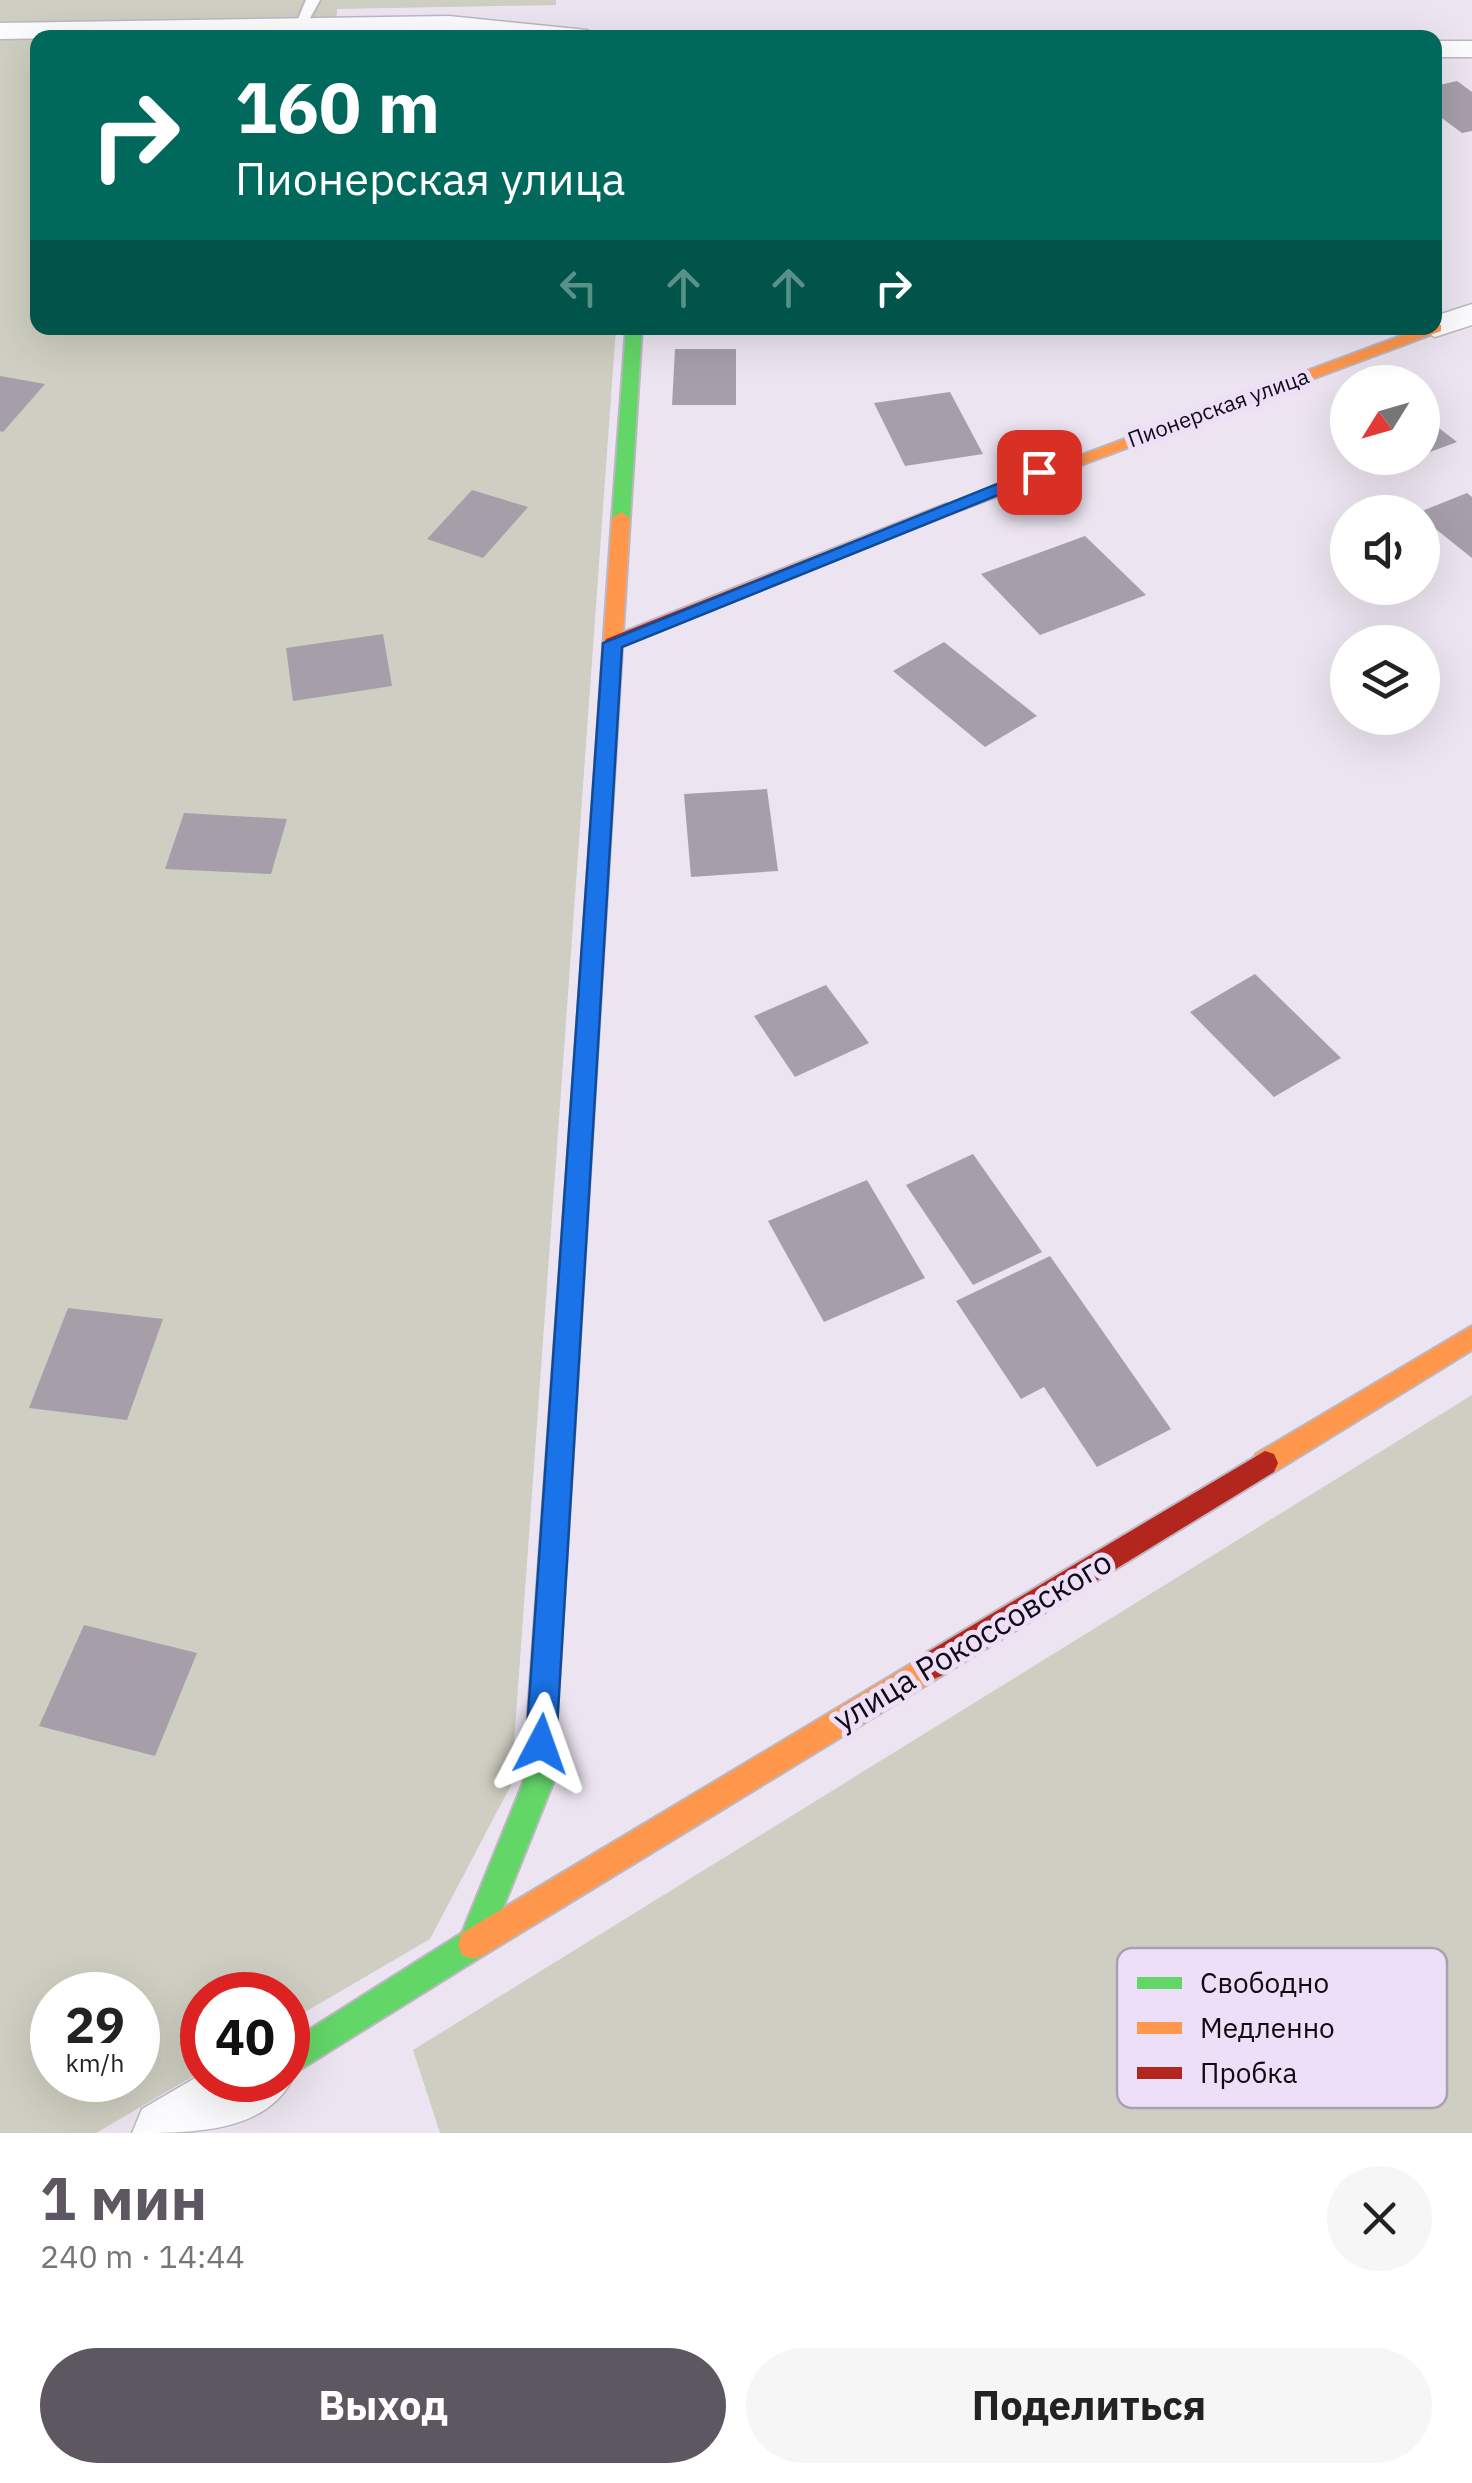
<!DOCTYPE html>
<html lang="ru">
<head>
<meta charset="utf-8">
<style>
	:root { --surface:#fff; --page:#f6f6f6; --text:#222; --muted:#767676; --accent:#5d5761 }
	body { margin:0; font-family:"IBM Plex Sans",sans-serif; background:var(--page); color:var(--text); height:100vh; display:flex; flex-direction:column; font-size:38px; white-space:nowrap }
	* { box-sizing:border-box; margin:0 }
	p { font-size:32px; color:var(--muted) }
	.icon { flex:none; width:55px; height:55px; fill:none; stroke:currentColor; stroke-width:2; stroke-linecap:round; stroke-linejoin:round }
	.map { position:relative; height:2133px; overflow:hidden }
	.side { display:flex; flex-direction:column; background:var(--surface); flex:1 }
	.side>* { flex:none }
	.top-card { position:absolute; left:30px; top:30px; width:1412px; height:305px; border-radius:20px; box-shadow:0 10px 40px #0002; background:#00695c; color:#fff; overflow:hidden }
	.needle { width:65px; rotate:233deg }
	.tools { position:absolute; left:1330px; top:365px; display:grid; gap:20px }
	.tools a { display:grid; place-items:center; width:110px; height:110px; border-radius:50%; background:var(--surface); box-shadow:0 10px 40px #0002; font-size:50px }
	.speed { position:absolute; left:30px; top:1972px; display:flex; gap:20px; font-size:50px; font-weight:700; text-align:center }
	.speed>* { display:grid; place-content:center; width:130px; height:130px; border-radius:50%; background:var(--surface); box-shadow:0 10px 40px #0002; line-height:1 }
	.speed small { font-size:25px; font-weight:400 }
	.speed .limit { border:15px solid #d22; background:#fff; color:#111 }
	.pin { position:absolute; display:grid; place-items:center; width:85px; height:85px; color:#fff; margin:-42px; border-radius:20px; box-shadow:0 5px 15px #0006 }
	.me { position:absolute; width:110px; margin:-55px; rotate:4deg; stroke-linejoin:round; filter:drop-shadow(0 0 8px #0008) }
	.turn { display:flex; align-items:center; gap:35px; height:210px; padding:0 40px; font-size:45px }
	.turn .icon { width:130px; height:130px; stroke-width:2.5 }
	.turn b { display:block; font-size:70px; line-height:85px }
	.lanes { display:flex; align-items:center; height:95px; padding:0 40px; background:#0003; justify-content:center; gap:50px; direction:ltr }
	.lanes .off { opacity:.35 }
	.round { display:grid; place-items:center; flex:none; width:105px; height:105px; border-radius:52px; background:var(--page) }
	.summary { display:flex; align-items:center; justify-content:space-between; height:170px; padding:0 40px }
	h1 { font-size:60px; font-weight:700; line-height:75px; color:var(--accent) }
	.cta { display:flex; gap:20px; margin-top:auto; padding:20px 40px }
	.cta a { flex:1; height:115px; border-radius:60px; background:var(--accent); color:#fff; font-size:40px; font-weight:700; line-height:115px; text-align:center }
	.cta a+a { background:var(--page); color:var(--text) }
	.map>svg:first-child { display:block }
</style>
</head>
<body>
<div class="map">
<svg width="1472" height="2133" viewBox="0 0 1472 2133">
	<rect width="100%" height="100%" fill="#ece5f1"/>
	<!-- green -->
	<g fill="#cecec2" fill-rule="evenodd">
		<path d="M0 0H556V5L337 9 336 37 38 38V328H616L511 1785 430 1939 288 2022V1995H202V2071L96 2133H0ZM52 1995H138V2080H52Z"/>
		<path d="M1472 1395V2133H440L413 2050Z"/>
	</g>
	<!-- building -->
	<g fill="#a69faa">
		<path d="M1457 81 1472 92V131L1462 133 1435 113V86Z"/>
		<path d="M675 349H736V405H672Z"/>
		<path d="M0 376 45 384 3 432 0 431Z"/>
		<path d="M950 392 983 454 905 466 874 403Z"/>
		<path d="M1422 415 1457 442 1422 455Z"/>
		<path d="M472 490 528 507 483 558 427 539Z"/>
		<path d="M1467 493 1472 497V558L1422 518V511Z"/>
		<path d="M1085 536 1146 595 1040 635 981 574Z"/>
		<path d="M383 634 392 686 293 701 286 648Z"/>
		<path d="M944 642 1037 716 985 747 893 671Z"/>
		<path d="M767 789 778 871 691 877 684 794Z"/>
		<path d="M184 813 287 819 271 874 165 869Z"/>
		<path d="M1255 974 1341 1058 1274 1097 1190 1012Z"/>
		<path d="M826 985 869 1043 795 1077 754 1016Z"/>
		<path d="M973 1154 1042 1252 973 1285 906 1185Z"/>
		<path d="M867 1180 925 1278 824 1322 768 1221Z"/>
		<path d="M1050 1256 1171 1429 1097 1467 1044 1387 1021 1399 956 1301Z"/>
		<path d="M68 1308 163 1319 127 1420 29 1408Z"/>
		<path d="M84 1625 197 1653 155 1756 39 1726Z"/>
	</g>
	<g fill="none" stroke-linecap="round" stroke-linejoin="round">
		<!-- lane casing -->
		<g stroke="#bdb7c1" stroke-width="4">
			<path id="lane" d="M306 0H320L303 31H293Z"/>
		</g>
		<!-- street casing -->
		<g stroke="#bdb7c1" stroke-width="3">
			<g id="street">
				<path d="M449 16 587 30 600 38H502L449 32 0 39V23Z"/>
				<rect x="1435" y="41" width="37" height="16"/>
				<path d="M1472 304V325L1435 337 1419 328H1435V316Z"/>
				<path d="M288 2070 292 2080C264 2133 191 2133 132 2133L142 2109 202 2074V2080H288Z"/>
			</g>
		</g>
		<!-- fast casing -->
		<g stroke="#bdb7c1" stroke-width="4">
			<g id="fast">
				<path d="M626 328H642L630 518 621 524 612 518Z"/>
				<path d="M587 1033 595 1036 598 1042 553 1783 484 1955 288 2077V2043L462 1933 523 1783 576 1042 579 1036Z"/>
			</g>
		</g>
		<!-- slow casing -->
		<g stroke="#bdb7c1" stroke-width="4">
			<g id="slow">
				<path d="M1435 323 1441 325V331L952 513 946 514 937 509 1422 328H1435Z"/>
				<path d="M621 512 630 518 598 1042 595 1048H579L576 1042 612 518Z"/>
				<path d="M1472 1326V1350L1274 1472 1265 1475 1256 1472 1252 1463 1256 1454Z"/>
				<path d="M931 1652 941 1656 945 1666 941 1676 484 1955 473 1959 462 1955 458 1944 462 1933Z"/>
			</g>
		</g>
		<!-- jam casing -->
		<g stroke="#bdb7c1" stroke-width="4">
			<g id="jam">
				<path d="M946 504 955 509 952 513 620 647 613 649 604 643 606 639Z"/>
				<path d="M1265 1451 1274 1454 1278 1463 1274 1472 941 1676 931 1680 921 1676 917 1666 921 1656Z"/>
			</g>
		</g>
		<!-- lane -->
		<use href="#lane" fill="#fcfbfd" fill-rule="evenodd"/>
		<!-- street -->
		<use href="#street" fill="#fcfbfd" fill-rule="evenodd"/>
		<!-- fast -->
		<use href="#fast" fill="#63d668" fill-rule="evenodd"/>
		<!-- slow -->
		<use href="#slow" fill="#ff974d" fill-rule="evenodd"/>
		<!-- jam -->
		<use href="#jam" fill="#b3261e" fill-rule="evenodd"/>
	</g>
	<!-- route -->
	<path fill="#1a73e8" stroke="#114b97" stroke-width="2.5" d="M1039 467 1045 469V476L622 647 556 1744 551 1755 541 1759 531 1755 526 1744 603 643Z"/>
	<g text-anchor="middle" dominant-baseline="central" stroke-width="10" stroke-linejoin="round" paint-order="stroke">
		<!-- far-street labels -->
		<g font-size="22" fill="#100b13" stroke="#eddff7">
			<text transform="translate(1218 407) rotate(-20)">Пионерская улица</text>
		</g>
		<!-- near-street labels -->
		<g font-size="32" fill="#100b13" stroke="#eddff7">
			<text transform="translate(972 1640) rotate(-31)">улица Рокоссовского</text>
		</g>
	</g>
	<!-- legend -->
	<rect x="1117" y="1948" width="330" height="160" rx="15" fill="#eddff7" stroke="#ab9fb3" stroke-width="2.5"/>
	<rect x="1137" y="1977" width="45" height="12" fill="#63d668"/>
	<rect x="1137" y="2022" width="45" height="12" fill="#ff974d"/>
	<rect x="1137" y="2067" width="45" height="12" fill="#b3261e"/>
	<g font-size="28" fill="#100b13">
		<text x="1200" y="1993">Свободно</text>
		<text x="1200" y="2038">Медленно</text>
		<text x="1200" y="2083">Пробка</text>
	</g>
</svg>
<div class="tools">
<a><svg class="needle" viewBox="-14 -14 28 28"><path d="M0-13l5 13h-10z" fill="#e53935"/><path d="M0 13l5-13h-10z" fill="#767676"/></svg></a>
<a><svg class="icon" aria-label="sound" viewBox="0 0 24 24"><path d="M4 9h4l5-4v14l-5-4H4zM17 9q2 3 0 6"/></svg></a>
<a><svg class="icon" aria-label="layers" viewBox="0 0 24 24"><path d="M12 4l9 5-9 5-9-5zM3 14l9 5 9-5"/></svg></a>
</div>
<div class="speed"><div>29<small>km/h</small></div><div class="limit">40</div></div>
<div class="pin" style="left:1039px;top:472px;background:#d93025"><svg class="icon" aria-label="arrive" viewBox="0 0 24 24"><path d="M6 21V4h12l-3 4 3 4H6"/></svg></div>
<svg class="me" style="left:541px;top:1744px" viewBox="-20 -20 40 40"><path d="M0-17L14 15 0 8-14 15z" fill="#1a73e8" stroke="#fff" stroke-width="4"/></svg>
<div class="top-card">
<div class="turn"><svg class="icon" aria-label="right" viewBox="0 0 24 24"><path d="M7 20v-9h11M14 6l5 5-5 5"/></svg><div><b>160 m</b>Пионерская улица</div></div>
<div class="lanes"><svg class="icon off" aria-label="left" viewBox="0 0 24 24"><path d="M17 20v-9H6M10 6l-5 5 5 5"/></svg><svg class="icon off" aria-label="ahead" viewBox="0 0 24 24"><path d="M12 20V5M6 11l6-6 6 6"/></svg><svg class="icon off" aria-label="ahead" viewBox="0 0 24 24"><path d="M12 20V5M6 11l6-6 6 6"/></svg><svg class="icon" aria-label="right" viewBox="0 0 24 24"><path d="M7 20v-9h11M14 6l5 5-5 5"/></svg></div>
</div>
</div>
<section class="side">
<div class="summary"><div><h1>1 мин</h1><p>240 m · 14:44</p></div><a class="round"><svg class="icon" aria-label="close" viewBox="0 0 24 24"><path d="M6 6l12 12M18 6L6 18"/></svg></a></div>
<div class="cta"><a>Выход</a><a>Поделиться</a></div>
</section>
</body>
</html>
